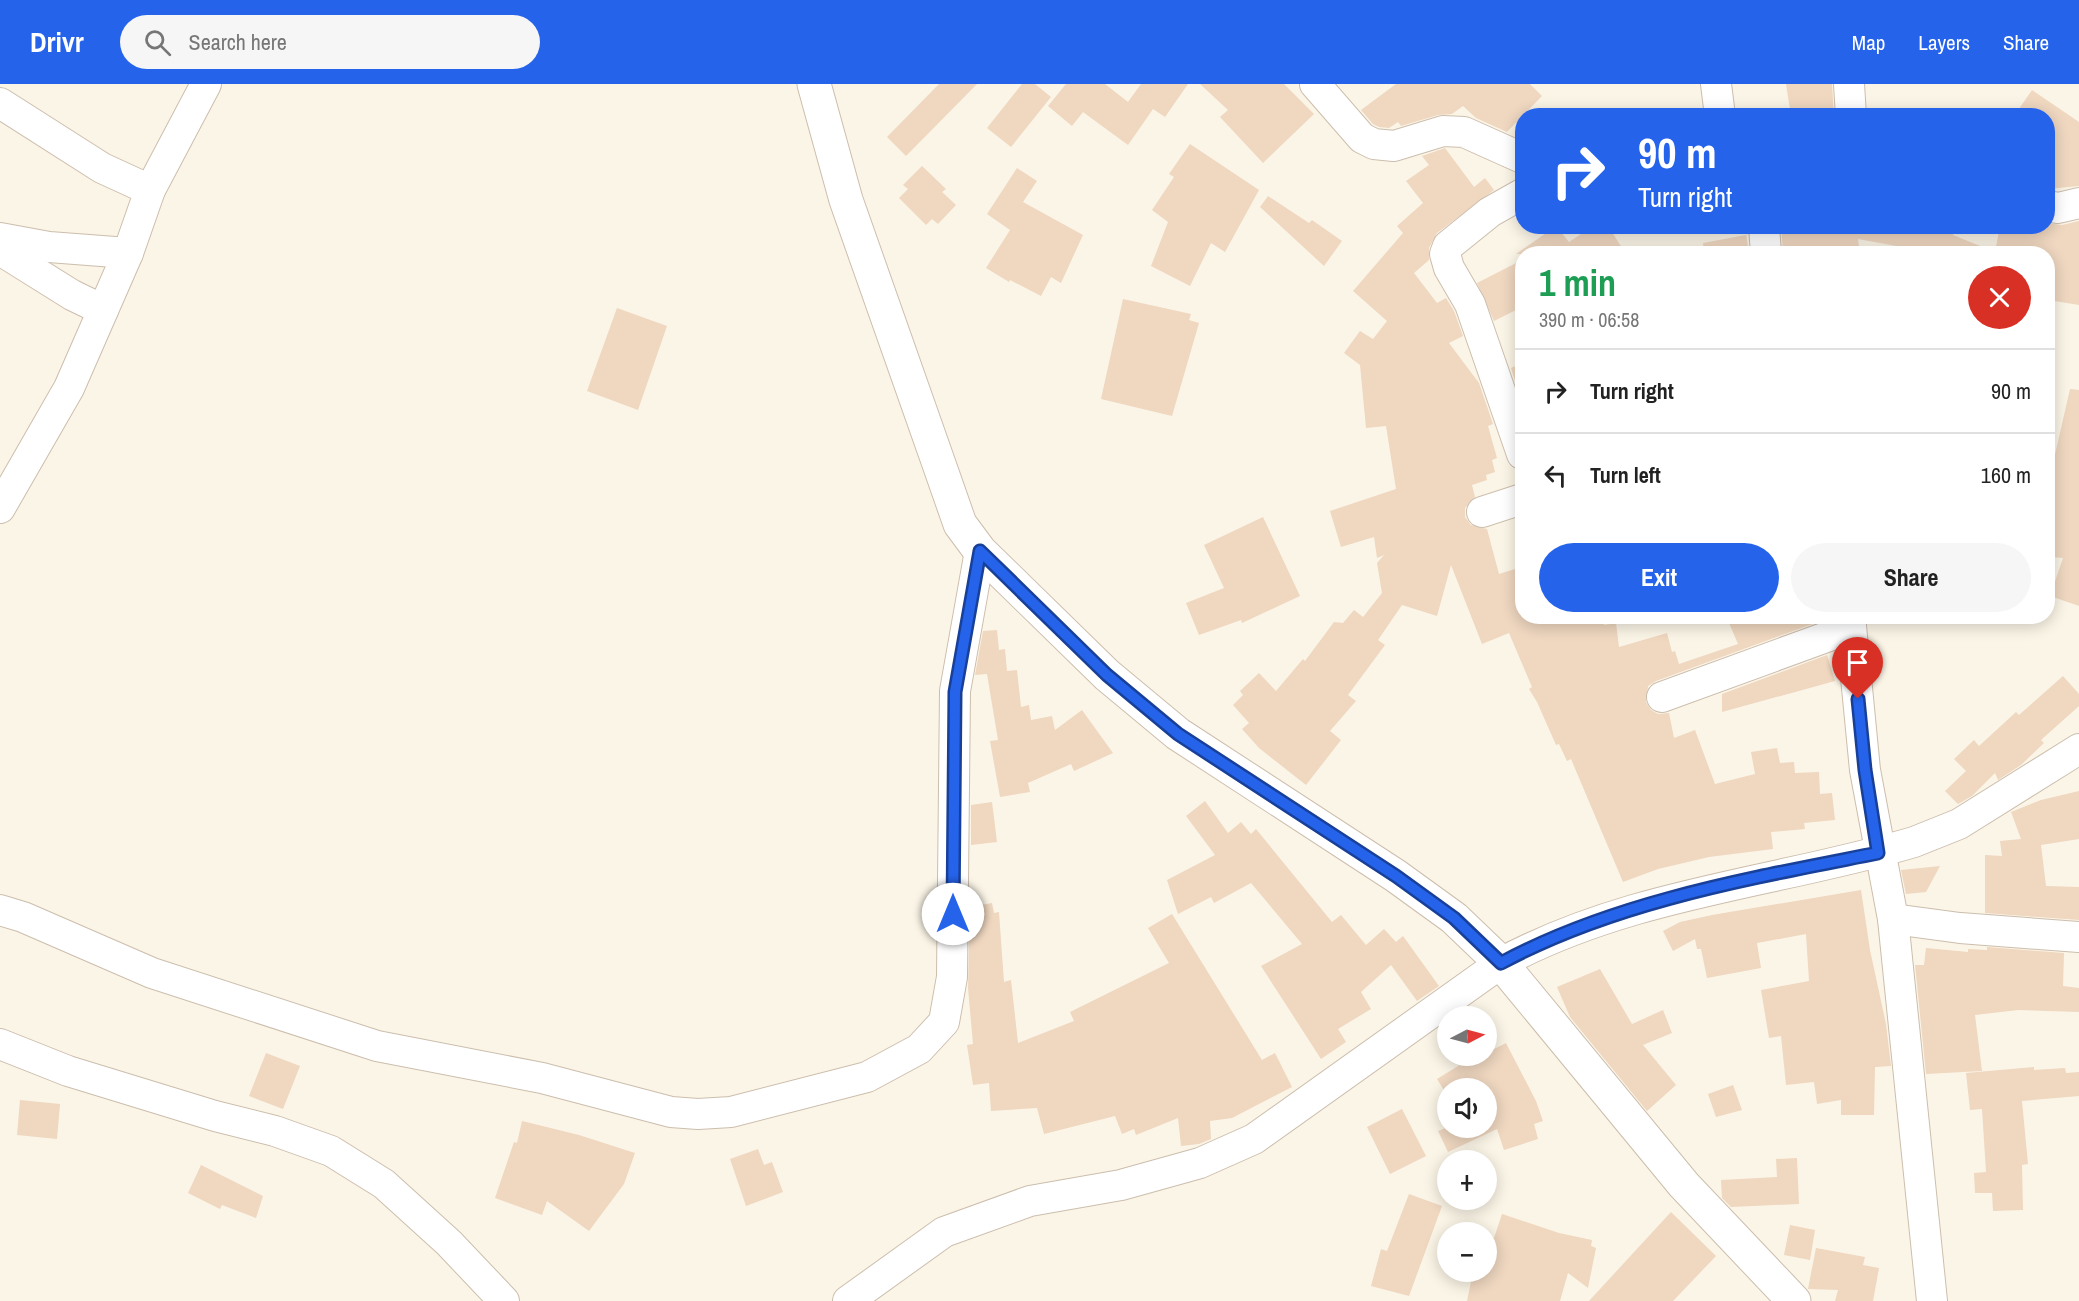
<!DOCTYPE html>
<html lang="en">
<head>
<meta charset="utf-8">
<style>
	:root { --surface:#fff; --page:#f6f6f6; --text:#222; --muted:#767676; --line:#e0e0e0; --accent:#2563eb }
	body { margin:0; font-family:"Archivo Narrow",sans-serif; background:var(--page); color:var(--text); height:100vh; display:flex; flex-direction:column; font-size:22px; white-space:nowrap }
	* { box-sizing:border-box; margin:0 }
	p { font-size:20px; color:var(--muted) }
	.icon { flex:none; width:33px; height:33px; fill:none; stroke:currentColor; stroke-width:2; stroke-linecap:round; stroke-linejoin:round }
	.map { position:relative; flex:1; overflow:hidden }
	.sheet { position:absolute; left:1515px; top:162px; width:540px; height:378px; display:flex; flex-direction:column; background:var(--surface); border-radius:24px; box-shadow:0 3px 15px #0003 }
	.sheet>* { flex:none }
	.guide { position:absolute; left:1515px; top:24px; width:540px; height:126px; border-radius:24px; box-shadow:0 3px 15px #0003; background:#2563eb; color:#fff; overflow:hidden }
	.needle { width:39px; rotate:84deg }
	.controls { position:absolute; left:1437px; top:922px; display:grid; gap:12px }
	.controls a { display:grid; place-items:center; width:60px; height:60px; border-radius:50%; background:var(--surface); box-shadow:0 3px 15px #0003; font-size:30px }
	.pin { position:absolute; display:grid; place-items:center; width:51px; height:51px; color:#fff; margin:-62px -26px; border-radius:50% 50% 50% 0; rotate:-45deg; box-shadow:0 0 6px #0007 }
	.pin .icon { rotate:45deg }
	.me { position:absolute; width:66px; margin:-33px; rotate:0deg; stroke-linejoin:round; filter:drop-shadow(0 0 4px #0008) }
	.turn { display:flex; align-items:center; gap:21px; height:126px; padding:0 24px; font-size:27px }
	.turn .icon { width:78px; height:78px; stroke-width:2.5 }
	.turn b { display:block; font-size:42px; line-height:51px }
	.round { display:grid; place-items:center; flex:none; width:63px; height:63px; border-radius:32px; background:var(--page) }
	.headline { display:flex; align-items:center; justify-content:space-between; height:102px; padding:0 24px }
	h1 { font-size:36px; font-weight:800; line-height:45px; color:#1e9e55 }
	.cta { display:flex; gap:12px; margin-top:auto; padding:12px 24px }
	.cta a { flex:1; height:69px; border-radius:36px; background:var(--accent); color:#fff; font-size:24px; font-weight:800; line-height:69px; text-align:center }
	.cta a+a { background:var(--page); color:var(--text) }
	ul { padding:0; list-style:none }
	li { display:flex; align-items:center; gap:18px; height:84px; padding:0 24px; border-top:2px solid var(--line) }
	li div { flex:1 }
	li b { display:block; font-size:22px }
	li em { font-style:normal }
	header { display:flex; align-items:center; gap:36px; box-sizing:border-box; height:84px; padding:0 30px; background:var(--accent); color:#fff }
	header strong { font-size:28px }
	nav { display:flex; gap:33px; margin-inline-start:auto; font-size:21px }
	.search { width:420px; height:54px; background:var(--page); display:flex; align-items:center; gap:15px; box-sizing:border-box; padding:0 21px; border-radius:33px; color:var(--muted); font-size:22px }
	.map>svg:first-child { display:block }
</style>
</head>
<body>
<header>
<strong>Drivr</strong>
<div class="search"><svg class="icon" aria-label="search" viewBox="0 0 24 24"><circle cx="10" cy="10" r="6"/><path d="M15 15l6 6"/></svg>Search here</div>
<nav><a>Map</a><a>Layers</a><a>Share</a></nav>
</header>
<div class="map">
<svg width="2079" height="1217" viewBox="0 0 2079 1217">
	<rect width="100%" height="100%" fill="#fbf5e7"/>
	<!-- building -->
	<g fill="#efd7c0">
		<path d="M939 0H977L906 72 887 53Z"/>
		<path d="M1022 0H1035L1051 13 1011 63 987 44Z"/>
		<path d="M1066 0H1105L1128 18 1141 0H1188L1165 33 1153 25 1128 61 1083 28 1072 42 1048 22Z"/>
		<path d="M1200 0H1284L1314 30 1263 79 1220 33 1228 26Z"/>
		<path d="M1396 0H1530L1542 12 1507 48 1476 34 1463 22 1452 30 1438 31 1401 42 1398 38 1389 44 1379 43 1373 40 1361 26Z"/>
		<path d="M1786 0H1832L1834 32H1791Z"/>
		<path d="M2032 6 2079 38V102L2048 105V32H2014Z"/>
		<path d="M1190 60 1259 106 1225 168 1211 159 1190 202 1151 182 1168 138 1152 126 1174 93 1169 90Z"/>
		<path d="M1445 64 1474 103 1485 94 1494 106 1437 149 1429 164V176L1414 189 1437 219 1446 214 1454 227 1463 252 1449 259 1479 299 1493 340 1488 342 1497 374 1492 376 1495 388 1486 391 1487 396 1472 401 1475 413 1465 424V433L1471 441 1487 445 1499 490 1518 484 1522 496V532H1602L1604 541 1616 539 1619 563 1667 549 1672 568 1675 567 1679 580 1738 560 1726 532H1817L1818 538 1656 597 1648 602 1646 618 1651 626 1658 630 1669 629 1674 654 1695 646 1715 700 1755 690 1751 668 1777 664 1780 679 1794 678 1795 689 1819 688 1820 710 1832 709 1835 736 1804 739 1805 745 1771 748 1773 765 1709 773 1658 785 1623 798 1571 675 1567 677 1559 660 1556 661 1537 618 1529 605 1532 603 1509 549 1482 560 1451 481 1437 532 1402 521 1378 556 1385 561 1348 611 1356 617 1330 647 1341 656 1306 701 1259 664 1242 645 1249 639 1233 621 1243 611 1240 607 1259 589 1276 607 1303 575 1305 577 1334 538 1343 539 1354 526 1363 533 1382 509 1377 479 1384 471 1377 474 1374 453 1341 463 1330 427 1396 405 1386 342 1366 344 1360 281 1344 269 1360 247 1373 255 1387 237 1353 207 1403 149 1397 142 1423 119 1406 97 1429 81 1422 72Z"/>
		<path d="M922 82 946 105 942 108 956 121 938 140 932 135 926 141 899 114 908 105 903 101Z"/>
		<path d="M1017 84 1037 97 1023 118 1083 151 1061 199 1051 193 1041 212 1010 196 1009 198 986 184 1010 146 987 130Z"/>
		<path d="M1268 112 1309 139 1312 136 1342 157 1324 182 1260 123Z"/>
		<path d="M2079 137V221L2048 216V170H1917L1918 166 1858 155 1860 170H1783L1781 142H1955L1953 151 1995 168 2000 142H2048V139L2062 141Z"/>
		<path d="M1556 142 1569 158 1593 142H1608L1626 170H1516Z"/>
		<path d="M1745 142 1749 170H1704L1703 159 1746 151Z"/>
		<path d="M1522 176V223L1494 237 1477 199Z"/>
		<path d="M1123 215 1191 230 1189 236 1199 239 1172 332 1101 315Z"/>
		<path d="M617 224 667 242 638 326 587 307Z"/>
		<path d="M1522 279V319L1511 284Z"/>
		<path d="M2070 305 2079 306V522L2050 512 2063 474 2049 473 2051 440 2048 439V401Z"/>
		<path d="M1263 433 1300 512 1242 539 1241 536 1199 551 1186 519 1224 504 1204 461Z"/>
		<path d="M997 546 999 566 1005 565 1007 587 1017 586 1021 623 1029 621 1031 636 1052 632 1055 646 1082 626 1113 669 1074 687 1071 680 1028 699 1030 708 1000 713 990 657 998 656 987 590 975 591 983 547Z"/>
		<path d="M1827 571 1835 597 1722 628V610Z"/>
		<path d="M2063 592 2079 610V622L2041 656 2044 659 2021 681 1998 696 1995 689 1972 712 1958 720 1945 707 1966 687 1954 675 1974 656 1979 662 2016 628 2019 631Z"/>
		<path d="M2079 707V755L2041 761 2046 802 2079 803V836L1985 829V771L2002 772 2000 757 2021 755 2011 728 2041 716Z"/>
		<path d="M1205 717 1228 749 1241 738 1251 750 1256 745 1332 838 1341 831 1366 861 1384 845 1396 858 1403 852 1439 902 1417 917 1391 881 1361 908 1371 925 1338 945 1346 958 1321 975 1261 882 1302 860 1251 799 1214 819 1211 813 1178 830 1167 796 1215 771 1186 732Z"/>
		<path d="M992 718 997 758 971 761V721Z"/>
		<path d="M1940 782 1926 808 1906 810 1901 786Z"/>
		<path d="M1861 806 1870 866 1886 940 1891 982 1875 983 1874 1031H1841V1016L1817 1020 1814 998 1786 1001 1781 952 1769 954 1761 906 1809 897 1806 850 1757 859 1761 884 1707 894 1701 865H1697L1695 855 1673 867 1663 847 1680 838 1712 831Z"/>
		<path d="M992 819 994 829 999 828 1004 898 1011 896 1018 959 1074 937 1070 928 1169 879 1148 844 1172 830 1262 976 1275 969 1292 1003 1232 1034 1210 1037 1211 1055 1199 1060 1181 1062 1178 1034 1136 1051 1134 1045 1122 1050 1115 1032 1044 1050 1037 1024 991 1027 989 999 973 1001 967 961 973 960 968 904 970 823Z"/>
		<path d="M1987 863 2064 869 2063 902 2079 904V928L2018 926 1975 931 1982 987 1926 990 1915 881H1924L1926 864 1968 868V865L1987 866Z"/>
		<path d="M1600 885 1632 940 1663 926 1672 949 1643 961 1676 1001 1647 1027 1570 933 1557 903Z"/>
		<path d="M1506 959 1536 1017 1543 1037 1534 1040 1538 1055 1504 1066 1497 1045 1448 1068 1438 1047 1448 1043 1486 1044V1005H1448V1013L1437 995 1463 979 1486 972V969Z"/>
		<path d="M266 969 300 982 283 1025 249 1012Z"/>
		<path d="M2034 983V986L2065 984 2066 989 2079 988V1012L2022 1017 2028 1080 2022 1081 2023 1126 1993 1127 1992 1109H1975L1974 1089 1986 1088 1982 1025 1970 1026 1966 989Z"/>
		<path d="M1733 1001 1742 1026 1716 1033 1708 1010Z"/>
		<path d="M20 1016 60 1020 57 1055 17 1051Z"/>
		<path d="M1402 1025 1426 1072 1390 1090 1367 1043Z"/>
		<path d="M522 1037 579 1051 635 1069 624 1100 589 1147 547 1117 542 1131 495 1114 514 1058 517 1059Z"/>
		<path d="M758 1065 764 1081 772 1078 783 1108 746 1122 730 1075Z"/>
		<path d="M1797 1074 1799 1120 1731 1123 1722 1114 1721 1096 1777 1093 1776 1075Z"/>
		<path d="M201 1081 263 1112 256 1134 222 1121 220 1125 188 1109Z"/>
		<path d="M1409 1110 1442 1122 1409 1212 1371 1202 1381 1165 1387 1167Z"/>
		<path d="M1671 1128 1716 1172 1673 1217H1589Z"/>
		<path d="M1502 1130 1559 1149 1592 1156 1591 1162 1596 1164 1588 1204 1568 1189 1560 1217H1467L1473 1188H1486V1152L1494 1154Z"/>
		<path d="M1790 1141 1815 1146 1810 1176 1784 1171Z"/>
		<path d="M1816 1164 1865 1173 1863 1181 1879 1184 1873 1217H1835L1838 1206 1808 1205Z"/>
	</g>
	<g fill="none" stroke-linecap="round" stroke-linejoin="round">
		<!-- minor casing -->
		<g stroke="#ccbead" stroke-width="32">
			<g id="minor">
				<path d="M1315 0 1362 54 1374 60 1394 62 1443 47 1464 48 1522 74"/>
				<path d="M1716 0 1720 32"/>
				<path d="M1849 0 1851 32"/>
				<path d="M0 19 102 84 150 106"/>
				<path d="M1522 110 1490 128 1448 162 1445 170 1449 184 1470 220 1522 370"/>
				<path d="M2048 122 2058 124 2079 119"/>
				<path d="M1764 142 1766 170"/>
				<path d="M0 154 49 163 128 169"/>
				<path d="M0 166 72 211 103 226"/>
				<path d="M0 424 69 304 128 169 150 106 206 0"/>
				<path d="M1482 428 1522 415"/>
				<path d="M1850 532 1865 686 1893 835 1932 1217"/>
				<path d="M1662 613 1851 544"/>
				<path d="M0 826 23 833 152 889 377 962 542 994 671 1028 698 1030 731 1028 867 993 919 965 944 938 952 893 955 607 980 467"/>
				<path d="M1893 835 1960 844 2079 853"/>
				<path d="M0 960 68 987 215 1032 275 1047 331 1067 384 1100 449 1159 504 1217"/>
				<path d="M848 1217 944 1148 1030 1117 1121 1101 1200 1079 1254 1055 1501 879C1630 809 1776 799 1914 758L1959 740 2079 665"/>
			</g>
		</g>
		<!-- tertiary casing -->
		<g stroke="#ccbead" stroke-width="35">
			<path id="tertiary" d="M814 0 846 116 939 380 960 440 980 467 1107 591 1178 650 1396 792 1454 834 1501 879 1684 1101 1794 1217"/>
		</g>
		<!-- minor -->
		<use href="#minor" stroke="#fff" stroke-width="30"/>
		<!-- tertiary -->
		<use href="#tertiary" stroke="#fff" stroke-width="33"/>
	</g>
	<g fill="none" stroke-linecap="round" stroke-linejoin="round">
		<!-- route casing -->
		<g stroke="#184099" stroke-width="15">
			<path id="route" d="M953 830 955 608 980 467 1107 591 1178 650 1396 792 1454 834 1501 879C1616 817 1752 794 1878 769L1865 686 1858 615"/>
		</g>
		<!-- route -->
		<use href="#route" stroke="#2563eb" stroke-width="10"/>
	</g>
</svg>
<div class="controls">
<a><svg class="needle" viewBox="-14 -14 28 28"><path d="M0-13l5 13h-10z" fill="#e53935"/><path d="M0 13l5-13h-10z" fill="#767676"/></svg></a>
<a><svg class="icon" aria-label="sound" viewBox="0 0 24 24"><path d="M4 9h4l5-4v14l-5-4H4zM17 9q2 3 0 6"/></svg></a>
<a>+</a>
<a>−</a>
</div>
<div class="pin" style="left:1858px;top:615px;background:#d93025"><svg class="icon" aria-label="arrive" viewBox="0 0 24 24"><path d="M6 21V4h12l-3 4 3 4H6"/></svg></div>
<svg class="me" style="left:953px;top:830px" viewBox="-20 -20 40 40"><circle r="19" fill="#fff"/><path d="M0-13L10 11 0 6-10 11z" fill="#2563eb"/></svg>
<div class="guide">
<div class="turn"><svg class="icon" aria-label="right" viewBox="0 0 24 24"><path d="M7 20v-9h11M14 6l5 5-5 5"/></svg><div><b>90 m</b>Turn right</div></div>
</div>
<section class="sheet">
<div class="headline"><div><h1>1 min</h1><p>390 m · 06:58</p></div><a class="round" style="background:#d93025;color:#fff"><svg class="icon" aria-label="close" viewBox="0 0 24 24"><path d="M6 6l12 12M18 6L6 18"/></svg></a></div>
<ul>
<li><svg class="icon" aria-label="right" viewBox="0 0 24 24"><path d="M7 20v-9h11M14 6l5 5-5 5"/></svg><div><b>Turn right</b></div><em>90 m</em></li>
<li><svg class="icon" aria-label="left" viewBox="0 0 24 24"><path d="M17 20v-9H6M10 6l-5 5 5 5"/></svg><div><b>Turn left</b></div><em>160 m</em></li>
</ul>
<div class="cta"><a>Exit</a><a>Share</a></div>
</section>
</div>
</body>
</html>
